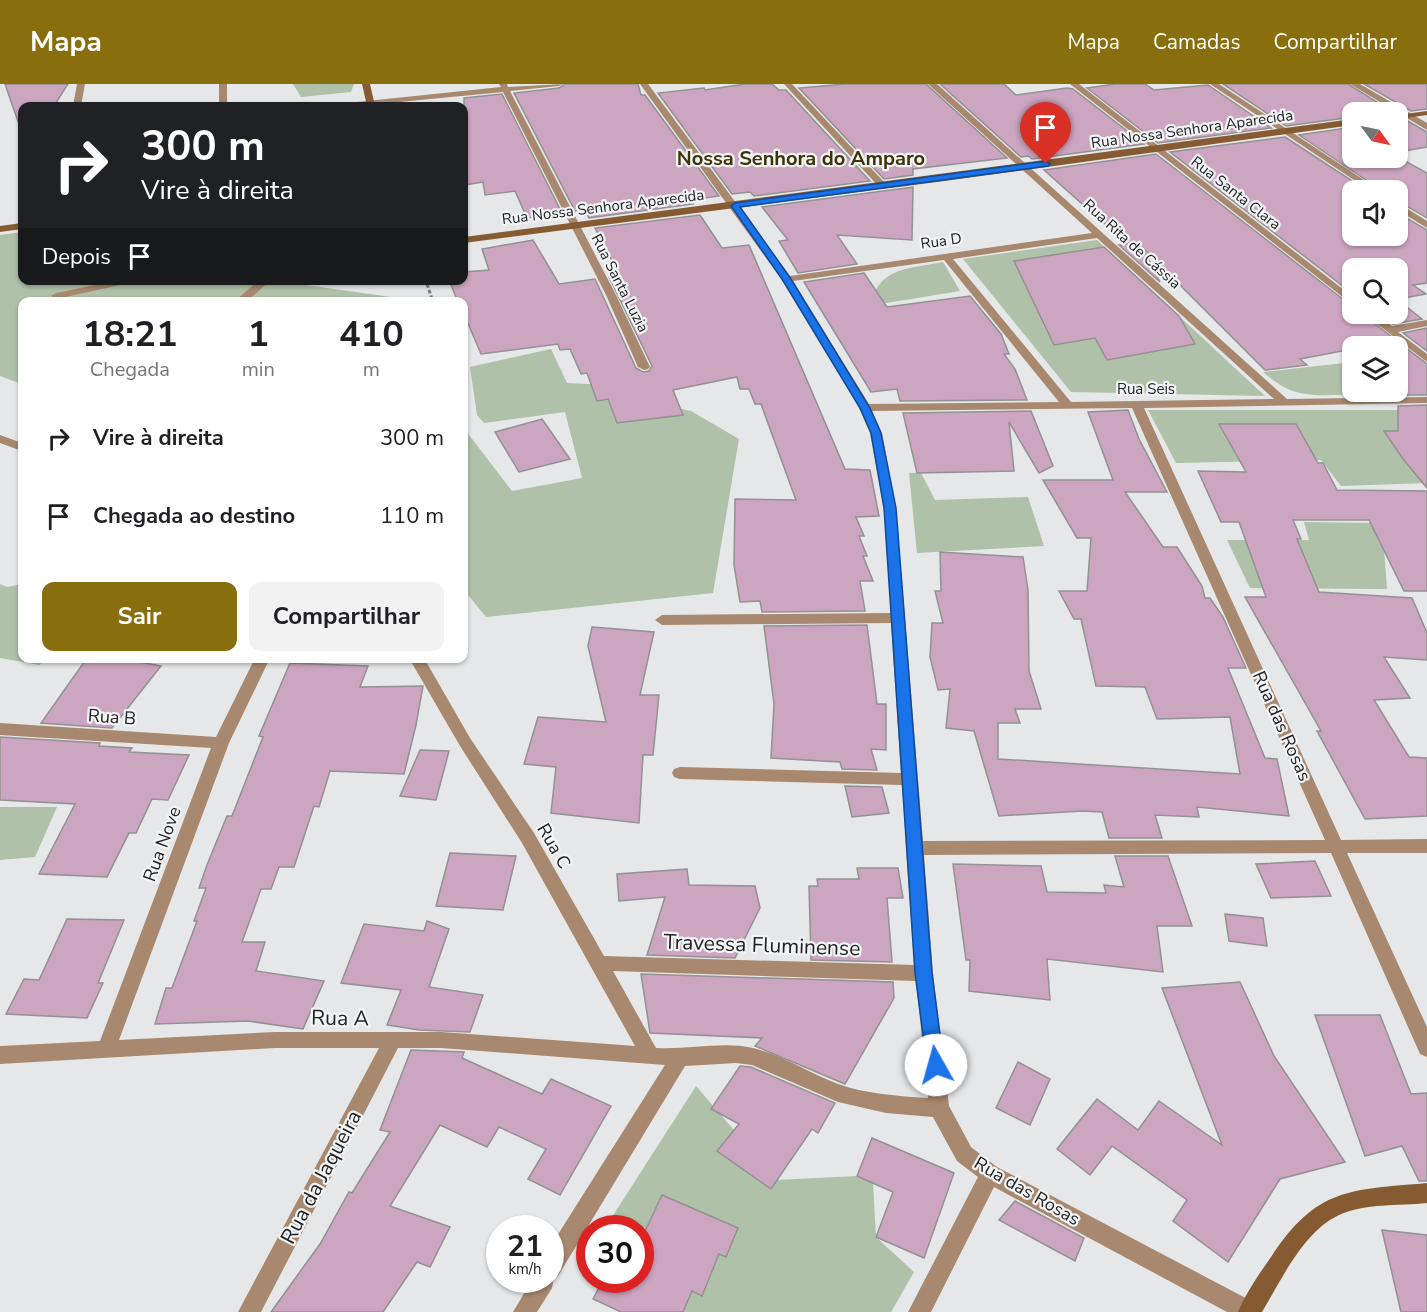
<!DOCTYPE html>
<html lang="pt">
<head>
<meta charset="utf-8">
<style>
	:root { --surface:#fff; --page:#f2f2f2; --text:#202124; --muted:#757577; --accent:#886e0d }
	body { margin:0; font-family:"Nunito Sans",sans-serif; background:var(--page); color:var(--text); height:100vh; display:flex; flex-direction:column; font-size:22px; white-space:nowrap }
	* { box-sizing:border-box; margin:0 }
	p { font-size:20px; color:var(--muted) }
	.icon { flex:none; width:33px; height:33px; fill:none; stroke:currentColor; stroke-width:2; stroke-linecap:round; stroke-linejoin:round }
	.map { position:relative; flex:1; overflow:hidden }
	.drawer { position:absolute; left:18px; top:213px; width:450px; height:366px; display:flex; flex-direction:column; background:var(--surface); border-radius:12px; box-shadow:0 2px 4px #0004 }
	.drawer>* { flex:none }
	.hud { position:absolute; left:18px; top:18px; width:450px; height:183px; border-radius:12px; box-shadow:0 2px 4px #0004; background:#202124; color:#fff; overflow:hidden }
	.needle { width:39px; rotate:123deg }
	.buttons { position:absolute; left:1342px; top:18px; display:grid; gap:12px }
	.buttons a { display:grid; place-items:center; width:66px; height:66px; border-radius:12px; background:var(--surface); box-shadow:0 2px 4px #0004; font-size:30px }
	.speed { position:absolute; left:486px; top:1131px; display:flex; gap:12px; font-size:30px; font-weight:700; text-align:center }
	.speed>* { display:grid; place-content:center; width:78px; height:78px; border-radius:50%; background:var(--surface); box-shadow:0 2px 4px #0004; line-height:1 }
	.speed small { font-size:15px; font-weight:400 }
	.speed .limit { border:9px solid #d22; background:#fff; color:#111 }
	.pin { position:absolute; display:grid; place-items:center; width:51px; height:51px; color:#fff; margin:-62px -26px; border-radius:50% 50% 50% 0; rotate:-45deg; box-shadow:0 0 6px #0007 }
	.pin .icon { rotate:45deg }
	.me { position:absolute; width:66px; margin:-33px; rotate:353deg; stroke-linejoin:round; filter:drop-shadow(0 0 4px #0008) }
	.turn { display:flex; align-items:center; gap:21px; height:126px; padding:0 24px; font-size:27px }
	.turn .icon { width:78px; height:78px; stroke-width:2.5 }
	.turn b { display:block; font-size:42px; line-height:51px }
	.then { display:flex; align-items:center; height:57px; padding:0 24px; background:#0003; gap:12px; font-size:22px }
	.eta { display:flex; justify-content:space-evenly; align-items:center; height:102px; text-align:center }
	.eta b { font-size:36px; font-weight:700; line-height:42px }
	.primary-button { display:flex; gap:12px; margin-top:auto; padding:12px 24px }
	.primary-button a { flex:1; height:69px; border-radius:12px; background:var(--accent); color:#fff; font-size:24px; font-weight:700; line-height:69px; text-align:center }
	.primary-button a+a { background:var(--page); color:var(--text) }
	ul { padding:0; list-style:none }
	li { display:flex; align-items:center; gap:18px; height:78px; padding:0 24px }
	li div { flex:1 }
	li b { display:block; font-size:22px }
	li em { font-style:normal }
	header { display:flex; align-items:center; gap:36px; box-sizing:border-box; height:84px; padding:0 30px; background:var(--accent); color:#fff }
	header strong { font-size:28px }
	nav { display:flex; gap:33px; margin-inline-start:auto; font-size:21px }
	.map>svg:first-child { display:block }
</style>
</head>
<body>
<header>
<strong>Mapa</strong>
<nav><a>Mapa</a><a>Camadas</a><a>Compartilhar</a></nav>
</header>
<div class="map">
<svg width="1427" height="1228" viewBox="0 0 1427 1228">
	<rect width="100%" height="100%" fill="#e5e7e9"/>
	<!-- green -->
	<g fill="#afc1a8">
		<path d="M293 0H354L351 8 301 13Z"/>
		<path d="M22 148V196L278 197 419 217 22 218V300L0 292V151Z"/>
		<path d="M1097 156 1265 312 1071 308 963 175Z"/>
		<path d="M943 178 960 207 868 222C883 181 905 186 943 178Z"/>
		<path d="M551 265 567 299 608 301 618 311 691 327 739 355 713 509 486 533 464 506V348L466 347 512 407 582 394 565 328 484 339 477 331 470 283Z"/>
		<path d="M1353 278V308H1365V310C1339 310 1305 316 1282 302 1275 298 1269 293 1263 288Z"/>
		<path d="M1148 326H1427V399L1341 402 1321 376 1176 379Z"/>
		<path d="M909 389H921L935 416 1028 413 1044 462 917 469Z"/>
		<path d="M1304 438 1379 439 1384 465 1387 505 1250 504 1227 456H1309Z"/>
		<path d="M0 500 7 503 22 500V574L43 575 40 581 0 574Z"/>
		<path d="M0 723H57L35 773 0 776Z"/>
		<path d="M696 1002 777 1096 857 1092 873 1099 876 1153 914 1188 891 1228H668L591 1196H640V1144H605Z"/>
	</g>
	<!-- building -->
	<g fill="#cca5c1" stroke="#939192" stroke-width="1.5">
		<path d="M5 0H68L54 22H22V49Z"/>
		<path d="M565 0H638L641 11H645L719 112 690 116 693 120 589 134 585 126 575 127 514 9 559 4Z"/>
		<path d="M745 0H772L779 6H786L870 97 754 112 750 108 732 110 658 9 704 4 705 6Z"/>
		<path d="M845 0H926L1007 74 913 85V91L884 95 799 4Z"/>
		<path d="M940 0H1004L1016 11 1067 4 1073 5 1144 60 1032 75 1028 72 1021 73Z"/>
		<path d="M1115 0H1145L1154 6 1208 1 1271 44 1158 59 1087 4Z"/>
		<path d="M1223 0H1348L1393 28H1353V33L1286 42Z"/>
		<path d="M1364 0H1427V25L1411 27Z"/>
		<path d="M502 10 562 129 527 134 515 107 485 111 483 98 464 101V14Z"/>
		<path d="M1406 36 1427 48V63L1398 68V37Z"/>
		<path d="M1353 43V74L1398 73 1427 89V134L1398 117V106H1381L1299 51Z"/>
		<path d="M1285 53 1366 106H1353V152H1398V129L1427 146V199L1413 201 1426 210 1398 215V184H1353V210L1170 68Z"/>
		<path d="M1156 70 1353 223V230H1362L1427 280V311H1398V262H1353V265L1300 275 1307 281 1265 286 1143 164 1160 198 1119 161 1127 160 1044 86Z"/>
		<path d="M913 103 912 156 837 151 857 180 798 189 779 157 788 156 762 123Z"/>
		<path d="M700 131 722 164 749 161 845 385 870 386 879 432 856 433 864 452H859L867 472H863L873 497H860L865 527 762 528 760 517 740 518 734 481 735 415 796 416 761 320H755L749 305H740L737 293 673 306 683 331 617 339 608 315 597 317 587 289 581 290 570 265 560 266 558 260 481 270 464 230V218H458L449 196H464V188L489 186 482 165 533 156 559 200 595 195 636 284 643 288 649 287 652 282 609 193 620 192 595 144Z"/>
		<path d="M1104 163 1179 232 1195 260 1107 276 1095 254 1054 261 1014 177Z"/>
		<path d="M864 189 887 223 970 212 1001 250 1009 270H1004L1015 285 1027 316 900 317 897 305 871 308 804 198Z"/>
		<path d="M1398 216 1422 235 1393 240 1378 230H1398Z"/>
		<path d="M1427 244V267L1403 249Z"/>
		<path d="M1427 321V404L1403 375 1384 347H1398V322Z"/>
		<path d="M1128 326 1139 355 1167 408H1125L1163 463H1177L1202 502 1205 514H1210L1223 533 1246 584H1228L1265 674 1277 675 1289 732 1197 723 1199 733 1155 731 1162 754H1109L1102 728 1082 727 999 732 974 647 946 644 950 605 938 606 930 573 932 539H943L935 507H941L940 468 1023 473 1028 506 1029 587 1041 625H1015L1020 639H998V675L1240 690 1230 633 1157 635 1145 603 1096 602 1081 535H1074L1059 507H1087L1091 454H1077L1043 396H1113L1088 328Z"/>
		<path d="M1031 327 1053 382 1039 389 1009 338 1014 387 917 389 903 329Z"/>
		<path d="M542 335 570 375 519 388 495 348Z"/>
		<path d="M1219 340H1296L1318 379H1323L1337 406 1427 407V507H1404L1369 436H1293L1301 455H1297L1319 508 1412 514 1427 549V576L1384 573 1410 614 1374 616 1409 673 1427 674V732L1365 735 1317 647H1321L1245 513H1266L1239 438H1221L1198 387 1246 388Z"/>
		<path d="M867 541 877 620H886V666L871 665 877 686 842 685 840 678 771 674 774 620 764 542Z"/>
		<path d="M592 543 654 548 640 611H659L653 671H643L639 739 551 729 556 683 524 680 538 633 606 638 588 562Z"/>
		<path d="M87 574H118L161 582 112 644 41 639Z"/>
		<path d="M290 579 368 582 360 603 423 602 416 641 404 690 330 687 319 723 314 722 294 783H279L271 805H261L242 858H265L256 887 324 897 303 945 248 937 155 940 166 904H172L197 837H194L206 804H199L207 781 227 732H232L263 653 259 652Z"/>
		<path d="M0 653 100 659 99 662 132 664 129 668 189 671 168 716 152 715 136 749H129L107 793 39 790 75 720 0 716Z"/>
		<path d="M420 666 449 667 436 716 400 712Z"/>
		<path d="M845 702 882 703 889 729 852 733Z"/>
		<path d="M450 769 516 772 503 826 436 822Z"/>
		<path d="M1115 772H1168L1192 842H1157L1163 888 1047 875 1050 916 969 907 970 876H966L953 780 1041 782 1047 808 1106 809 1104 801 1124 803Z"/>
		<path d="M1315 777 1331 812 1271 814 1256 780Z"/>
		<path d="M857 784H898L903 814H887L892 878 811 876 809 802H818L817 795H859Z"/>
		<path d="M687 785 689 801 755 802 760 824 735 874 647 871 665 813 619 817 617 790Z"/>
		<path d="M1225 830 1263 834 1267 862 1229 857Z"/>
		<path d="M67 835 124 836 98 899H103L87 934 6 930 24 895 39 896Z"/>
		<path d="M427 837 449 845 429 903 483 911 470 948 419 946 387 941 401 906 341 899 364 840 424 847Z"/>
		<path d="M641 890 893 898 894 914 845 1000 755 962 762 954 650 949Z"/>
		<path d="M1240 898 1274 972 1345 1078 1280 1095 1228 1178 1173 1137 1187 1116 1112 1062 1090 1091 1057 1065 1097 1015 1138 1046 1159 1017 1222 1061 1162 904Z"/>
		<path d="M1315 931H1380L1411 1010 1427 1009V1097H1419L1402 1062 1365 1072Z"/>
		<path d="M411 966 464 968 462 974 542 1010 551 995 611 1022 560 1111 528 1095 546 1065 499 1043 487 1063 440 1041 390 1122 450 1143 430 1183 417 1178 383 1228H271L320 1160 349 1108 352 1109 390 1048 380 1046Z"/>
		<path d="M1018 978 1050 995 1030 1041 996 1024Z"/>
		<path d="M740 982 751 983 835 1019 818 1049 812 1045 771 1105 717 1067 739 1040 711 1025Z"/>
		<path d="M872 1054 954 1089 924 1174 876 1153 893 1108 857 1092Z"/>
		<path d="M662 1111 738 1144 726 1173 719 1170 702 1212 692 1207 683 1228H621L593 1215 603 1196H640V1158Z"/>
		<path d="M1015 1117 1084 1154 1075 1177 999 1136Z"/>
		<path d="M1382 1146 1427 1151V1228H1401Z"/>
	</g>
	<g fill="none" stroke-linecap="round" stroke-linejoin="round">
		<!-- path-far1 -->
		<path stroke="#808183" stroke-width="2" stroke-dasharray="3 1.5" stroke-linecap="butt" d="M426 196 428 202"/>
		<!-- path -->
		<g stroke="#808183" stroke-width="3" stroke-dasharray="4 2" stroke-linecap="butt">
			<path d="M427 200 433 218"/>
			<path d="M464 324 466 331"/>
		</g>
		<!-- lane -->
		<path fill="#a8886e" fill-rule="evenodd" d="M259 196H271L246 218H234Z"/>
		<!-- street -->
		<g fill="#a8886e" fill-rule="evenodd">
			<path d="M77 0H85L81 22H73Z"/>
			<rect x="219" y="0" width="8" height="22"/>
			<path d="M499 0H507L508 3 563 0 559 2 510 7 616 211 650 283 648 285 644 286 638 283 606 211 503 8 358 22H334L338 20 501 3Z"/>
			<path d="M640 0H648L790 192 1092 149 928 0H937L1287 315 1427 313V319L1144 324 1341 756 1427 755V769H1347L1427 943V973L1420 970 1331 769 924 771 933 889 949 1022 971 1063 997 1083 1257 1220 1260 1228H1227L994 1103 931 1228H908L978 1093 957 1077 933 1033 886 1029 838 1018 752 981 736 979 685 982 558 1192 554 1193 552 1204 537 1228H513L532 1196H550V1163L665 981 441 964H398L261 1228H238L379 964H275L0 980V962L100 957 211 664 0 651V639L216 653 255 574H270L229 659 119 956 275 948H441L635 962 522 759 460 662 409 574H424L470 654 534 749 604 872 914 881 902 701 680 695 674 693 672 689 674 685 680 683 901 689 891 539 662 541 655 536 662 531 891 529 884 424 870 349 859 324 837 284 782 196ZM1097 154 1274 315 1071 318 953 175ZM944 176 1059 318 869 320 793 197ZM1132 324 1325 756 923 757 896 424 882 349 872 327ZM613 887 916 897 928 1014C898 1012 866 1010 838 1000 809 989 782 971 753 964 722 957 688 966 656 964Z"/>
			<path d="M784 0H792L886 100V104H880Z"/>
			<path d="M1070 0H1079L1353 213V221Z"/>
			<path d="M1210 0H1219L1379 106H1369Z"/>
			<path d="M1350 0H1360L1427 39V46Z"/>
			<path d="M1398 119 1427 137V144L1398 126Z"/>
			<path d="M120 196H143L56 215 51 212 56 209Z"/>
			<path d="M1364 230H1375L1392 242 1427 236V242L1398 248 1427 270V278Z"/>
			<path d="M0 351 22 359V367L0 359Z"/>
		</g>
		<!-- secondary -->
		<g fill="#875b32" fill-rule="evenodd">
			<path d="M362 0H370L375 22H367Z"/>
			<path d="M1427 27V31L1398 35V31Z"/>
			<path d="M1353 35V41L937 98 464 159V153Z"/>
			<path d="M22 139V145L0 148V142Z"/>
			<path d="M1427 1099V1119C1399 1122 1365 1119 1339 1131 1303 1148 1282 1195 1262 1228H1238C1246 1209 1259 1190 1271 1173 1317 1103 1350 1106 1427 1099Z"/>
		</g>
	</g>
	<!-- route -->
	<path fill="#1a73e8" stroke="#114b97" stroke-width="1.5" d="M1046 77 1050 80 1048 82 740 123 791 195 870 324 881 349 896 424 932 889 944 981 942 986 936 989 929 986 927 981 915 889 884 424 871 349 860 324 782 195 731 122 735 119Z"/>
	<g text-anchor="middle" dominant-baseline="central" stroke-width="4.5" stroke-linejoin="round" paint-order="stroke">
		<!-- far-street labels -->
		<g font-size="15" fill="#212223" stroke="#f2f4f6">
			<text transform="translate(1192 45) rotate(-8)">Rua Nossa Senhora Aparecida</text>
			<text transform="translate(1236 109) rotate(38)">Rua Santa Clara</text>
			<text transform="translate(603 123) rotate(-7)">Rua Nossa Senhora Aparecida</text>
			<text transform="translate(941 157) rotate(-8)">Rua D</text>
			<text transform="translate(1132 160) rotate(42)">Rua Rita de Cássia</text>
			<text transform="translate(620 199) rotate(63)">Rua Santa Luzia</text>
			<text x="1146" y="305">Rua Seis</text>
		</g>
		<!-- street labels -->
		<g font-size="18" fill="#212223" stroke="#f2f4f6">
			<text transform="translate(112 633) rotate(4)">Rua B</text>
			<text transform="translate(1282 642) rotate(66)">Rua das Rosas</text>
			<text transform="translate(162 760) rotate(-70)">Rua Nove</text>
			<text transform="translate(554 762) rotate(60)">Rua C</text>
			<text transform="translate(1027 1107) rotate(30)">Rua das Rosas</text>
		</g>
		<!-- far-district labels -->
		<g font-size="20" font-weight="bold" fill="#3e3207" stroke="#f2f4f6">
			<text x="801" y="74">Nossa Senhora do Amparo</text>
		</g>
		<!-- near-street labels -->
		<g font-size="21" fill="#212223" stroke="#f2f4f6">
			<text transform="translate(762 861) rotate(2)">Travessa Fluminense</text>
			<text transform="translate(340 934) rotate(1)">Rua A</text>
			<text transform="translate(321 1093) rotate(-62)">Rua da Jaqueira</text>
		</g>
	</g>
</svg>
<div class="buttons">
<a><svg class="needle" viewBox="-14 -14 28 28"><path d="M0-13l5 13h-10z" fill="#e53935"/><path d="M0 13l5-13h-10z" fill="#757577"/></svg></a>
<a><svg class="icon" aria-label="sound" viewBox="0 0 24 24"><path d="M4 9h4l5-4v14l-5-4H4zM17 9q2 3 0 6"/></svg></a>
<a><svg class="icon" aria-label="search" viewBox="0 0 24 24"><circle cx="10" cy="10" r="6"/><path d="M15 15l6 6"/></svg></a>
<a><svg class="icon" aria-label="layers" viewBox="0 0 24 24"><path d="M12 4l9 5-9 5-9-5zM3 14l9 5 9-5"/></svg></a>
</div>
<div class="speed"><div>21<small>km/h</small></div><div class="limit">30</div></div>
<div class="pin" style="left:1046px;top:80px;background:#d93025"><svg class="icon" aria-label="arrive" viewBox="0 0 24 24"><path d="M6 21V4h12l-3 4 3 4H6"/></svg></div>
<svg class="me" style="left:936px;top:981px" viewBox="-20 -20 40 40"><circle r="19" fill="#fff"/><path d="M0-13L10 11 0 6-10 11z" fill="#1a73e8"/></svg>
<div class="hud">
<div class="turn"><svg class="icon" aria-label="right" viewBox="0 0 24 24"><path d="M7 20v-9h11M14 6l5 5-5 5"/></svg><div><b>300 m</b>Vire à direita</div></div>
<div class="then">Depois<svg class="icon" aria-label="arrive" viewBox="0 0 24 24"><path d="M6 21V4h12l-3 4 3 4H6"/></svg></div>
</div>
<section class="drawer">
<div class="eta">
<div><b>18:21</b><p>Chegada</p></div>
<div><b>1</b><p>min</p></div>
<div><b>410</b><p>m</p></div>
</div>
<ul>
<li><svg class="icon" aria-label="right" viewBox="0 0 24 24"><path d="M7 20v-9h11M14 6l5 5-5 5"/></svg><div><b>Vire à direita</b></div><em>300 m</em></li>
<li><svg class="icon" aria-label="arrive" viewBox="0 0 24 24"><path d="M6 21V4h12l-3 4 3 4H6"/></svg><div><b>Chegada ao destino</b></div><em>110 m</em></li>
</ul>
<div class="primary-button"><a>Sair</a><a>Compartilhar</a></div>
</section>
</div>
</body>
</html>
